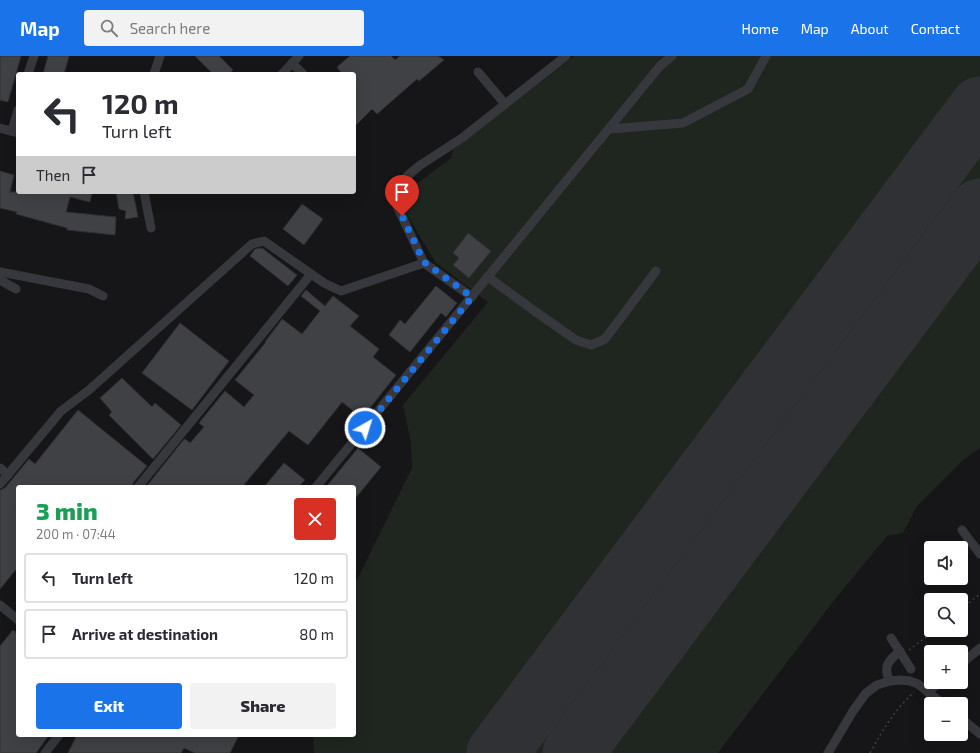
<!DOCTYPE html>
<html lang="en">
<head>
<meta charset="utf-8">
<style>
	:root { --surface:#fff; --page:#f2f2f3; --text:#2b2b33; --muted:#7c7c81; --line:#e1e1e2; --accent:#1a73e8 }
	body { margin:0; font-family:"Exo 2",sans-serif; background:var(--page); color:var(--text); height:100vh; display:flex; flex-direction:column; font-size:15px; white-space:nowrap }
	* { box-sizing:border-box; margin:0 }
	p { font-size:13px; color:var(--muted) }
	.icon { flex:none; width:22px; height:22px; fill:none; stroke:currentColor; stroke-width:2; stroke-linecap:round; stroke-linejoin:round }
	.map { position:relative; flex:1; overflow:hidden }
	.side { position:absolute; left:16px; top:429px; width:340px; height:252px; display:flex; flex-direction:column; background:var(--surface); border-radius:4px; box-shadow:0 4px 16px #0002 }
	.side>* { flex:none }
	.banner { position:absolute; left:16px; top:16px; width:340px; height:122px; border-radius:4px; box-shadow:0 4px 16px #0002; background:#fff; color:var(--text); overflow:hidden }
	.buttons { position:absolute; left:924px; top:485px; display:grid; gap:8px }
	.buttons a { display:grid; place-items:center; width:44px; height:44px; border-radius:4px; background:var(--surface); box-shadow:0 4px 16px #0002; font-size:20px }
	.pin { position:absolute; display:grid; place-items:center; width:34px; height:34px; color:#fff; margin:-41px -17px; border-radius:50% 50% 50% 0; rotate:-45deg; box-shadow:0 0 4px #0007 }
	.pin .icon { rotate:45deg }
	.me { position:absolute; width:44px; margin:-22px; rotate:39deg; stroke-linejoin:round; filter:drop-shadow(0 0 3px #0008) }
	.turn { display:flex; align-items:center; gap:14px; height:84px; padding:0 20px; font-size:18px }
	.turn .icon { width:52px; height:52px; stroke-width:2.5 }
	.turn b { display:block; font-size:28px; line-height:34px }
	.then { display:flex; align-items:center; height:38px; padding:0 20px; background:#0003; gap:8px; font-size:15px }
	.round { display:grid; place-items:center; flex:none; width:42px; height:42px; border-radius:4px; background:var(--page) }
	.summary { display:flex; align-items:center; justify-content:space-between; height:68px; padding:0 20px }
	h1 { font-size:24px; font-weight:800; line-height:30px; color:#1e9e55 }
	.action { display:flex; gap:8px; margin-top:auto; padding:8px 20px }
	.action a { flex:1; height:46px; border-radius:4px; background:var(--accent); color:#fff; font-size:16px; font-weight:800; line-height:46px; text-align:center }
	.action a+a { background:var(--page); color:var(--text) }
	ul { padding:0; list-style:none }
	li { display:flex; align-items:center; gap:12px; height:50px; margin:0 8px 6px; padding:0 12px; border:2px solid var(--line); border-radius:4px }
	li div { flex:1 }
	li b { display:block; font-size:15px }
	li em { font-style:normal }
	header { display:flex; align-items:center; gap:24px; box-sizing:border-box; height:56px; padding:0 20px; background:var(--accent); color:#fff }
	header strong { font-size:19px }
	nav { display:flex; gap:22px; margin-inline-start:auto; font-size:14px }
	.search { width:280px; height:36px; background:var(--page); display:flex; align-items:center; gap:10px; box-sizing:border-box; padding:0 14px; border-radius:4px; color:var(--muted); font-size:15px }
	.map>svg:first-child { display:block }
</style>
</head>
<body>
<header>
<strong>Map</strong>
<div class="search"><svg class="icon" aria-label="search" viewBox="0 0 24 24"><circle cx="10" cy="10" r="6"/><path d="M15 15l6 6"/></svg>Search here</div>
<nav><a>Home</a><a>Map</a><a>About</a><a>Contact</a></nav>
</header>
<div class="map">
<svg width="980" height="697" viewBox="0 0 980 697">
	<rect width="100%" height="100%" fill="#161618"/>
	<!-- green -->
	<path fill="#1e261f" d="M574 0H980V392L963 404 917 450 903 477 887 480 832 547 718 697H314L313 679H354V530L412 412 411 387 403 349 488 246 436 207 406 157 410 133 451 102 453 94Z"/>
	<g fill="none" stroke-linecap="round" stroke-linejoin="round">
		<!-- runway -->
		<g stroke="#303135" stroke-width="61">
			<path d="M497 697 980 51"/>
			<path d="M573 697 980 153"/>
		</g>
	</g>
	<!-- building -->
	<g fill="#404145" stroke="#303034">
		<path d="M0 0H21L8 46 0 44Z"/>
		<path d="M48 0H69L64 18H43Z"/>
		<path d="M195 0H219L233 14 229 18H213Z"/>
		<path d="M350 0H391L395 4 400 0H438L444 4 419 25 417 23 377 58 372 53 354 71V18H342L337 11Z"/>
		<path d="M0 115 14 119 10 136H92L90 146 70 141 66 156 116 161 115 179 67 174V172L16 158 17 156 0 152Z"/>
		<path d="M116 136H133L138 161 125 163 126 155 119 153Z"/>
		<path d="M302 148 323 163 304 189 283 173Z"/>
		<path d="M468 177 491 195 469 222 453 209 459 202 453 197Z"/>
		<path d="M262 192 297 219 288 230 250 200 255 193Z"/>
		<path d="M436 230 457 247 446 261 441 257 410 296 389 279 400 264 405 268Z"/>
		<path d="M306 234 325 250 333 240 359 260 350 270 379 293 373 301 396 319 362 362 342 346 308 389 289 375 242 431H146L181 387 185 383 190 387 204 371 199 367 225 335 244 351 254 339 235 324 266 286H265L280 266 282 263 302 278 320 255 301 240Z"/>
		<path d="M180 267 229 305 192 354 142 317Z"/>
		<path d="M122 322 152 351 155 347 181 369 153 403 109 359 112 356 100 342Z"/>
		<path d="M78 354 147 410 133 427 132 431H18V511L0 533V434L5 432 29 403 35 408Z"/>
		<path d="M358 392 381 411 354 444V431H326Z"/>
		<path d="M284 407 305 424 298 431H264Z"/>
		<path d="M13 574 18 578V679H49L36 697H0V590Z"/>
		<path d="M77 679H239L230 697H195L184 692 181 697H68Z"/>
	</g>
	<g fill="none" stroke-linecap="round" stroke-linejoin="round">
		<!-- path -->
		<g stroke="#3d3f44" stroke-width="1.5" stroke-dasharray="2 3" stroke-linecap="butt">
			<path d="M961 553 980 538"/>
			<path d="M909 594 935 574"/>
			<path d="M870 697C884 672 893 656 914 636"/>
		</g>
		<!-- minor -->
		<g stroke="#37383d" stroke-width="9">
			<path d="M292 7 303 18"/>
			<path d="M478 16 505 48"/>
			<path d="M28 18 34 0"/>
			<path d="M154 18 160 0"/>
			<path d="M282 18 299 0"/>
			<path d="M0 72 18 77"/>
			<path d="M610 73 683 67 748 33 766 0"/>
			<path d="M12 75 18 54"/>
			<path d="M144 136 151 172"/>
			<path d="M0 216 89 233 103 240"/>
			<path d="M488 221 536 256 576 284 591 289 605 283 656 215"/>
			<path d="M0 224 16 233"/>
			<path d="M472 241 424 207 396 148 398 133 406 121 419 110 462 82 566 0"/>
			<path d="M0 412 8 419"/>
			<path d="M0 428 61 355 89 334 252 188 264 185 324 227 341 235 424 207"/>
			<path d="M138 431 311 218"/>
			<path d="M316 431 660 10 672 0"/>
			<path d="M962 474 980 498"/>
			<path d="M0 549 18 564"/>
			<path d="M891 582 911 613"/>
			<path d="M961 608 980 592"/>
			<path d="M890 625C882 611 889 604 900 595"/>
			<path d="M928 636 940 626"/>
			<path d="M961 662 980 678"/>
			<path d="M45 697 59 679"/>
			<path d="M828 697 853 655 866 637 877 629 890 625 900 624 910 625 918 628 943 648"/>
		</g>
	</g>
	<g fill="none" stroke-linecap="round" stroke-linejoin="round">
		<!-- route -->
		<path stroke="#1a73e8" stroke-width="7" stroke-dasharray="0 12.6" d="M365 372 472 241 424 206 402 160"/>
	</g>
</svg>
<div class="buttons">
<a><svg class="icon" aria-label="sound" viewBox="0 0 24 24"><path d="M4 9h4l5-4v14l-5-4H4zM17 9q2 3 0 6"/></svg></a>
<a><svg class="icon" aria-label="search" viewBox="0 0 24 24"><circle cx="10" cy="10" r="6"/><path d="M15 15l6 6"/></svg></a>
<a>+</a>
<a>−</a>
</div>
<div class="pin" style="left:402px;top:160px;background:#d93025"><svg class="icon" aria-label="arrive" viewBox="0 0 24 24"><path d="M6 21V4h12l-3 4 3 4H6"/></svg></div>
<svg class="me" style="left:365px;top:372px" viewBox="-20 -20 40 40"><circle r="17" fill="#1a73e8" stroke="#fff" stroke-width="3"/><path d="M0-11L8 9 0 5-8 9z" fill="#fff"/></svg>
<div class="banner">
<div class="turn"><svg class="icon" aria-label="left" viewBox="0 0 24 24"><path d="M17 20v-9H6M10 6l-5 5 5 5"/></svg><div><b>120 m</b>Turn left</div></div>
<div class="then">Then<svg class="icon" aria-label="arrive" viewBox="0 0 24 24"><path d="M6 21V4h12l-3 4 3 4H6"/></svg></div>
</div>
<section class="side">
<div class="summary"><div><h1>3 min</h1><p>200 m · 07:44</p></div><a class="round" style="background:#d93025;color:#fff"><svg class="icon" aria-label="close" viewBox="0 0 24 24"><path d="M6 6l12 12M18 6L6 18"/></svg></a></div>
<ul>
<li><svg class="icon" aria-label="left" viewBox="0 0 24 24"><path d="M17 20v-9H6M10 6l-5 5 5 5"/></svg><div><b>Turn left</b></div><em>120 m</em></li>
<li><svg class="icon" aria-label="arrive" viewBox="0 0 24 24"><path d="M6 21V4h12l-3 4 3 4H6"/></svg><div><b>Arrive at destination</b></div><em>80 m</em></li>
</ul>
<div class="action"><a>Exit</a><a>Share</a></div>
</section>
</div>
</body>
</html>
